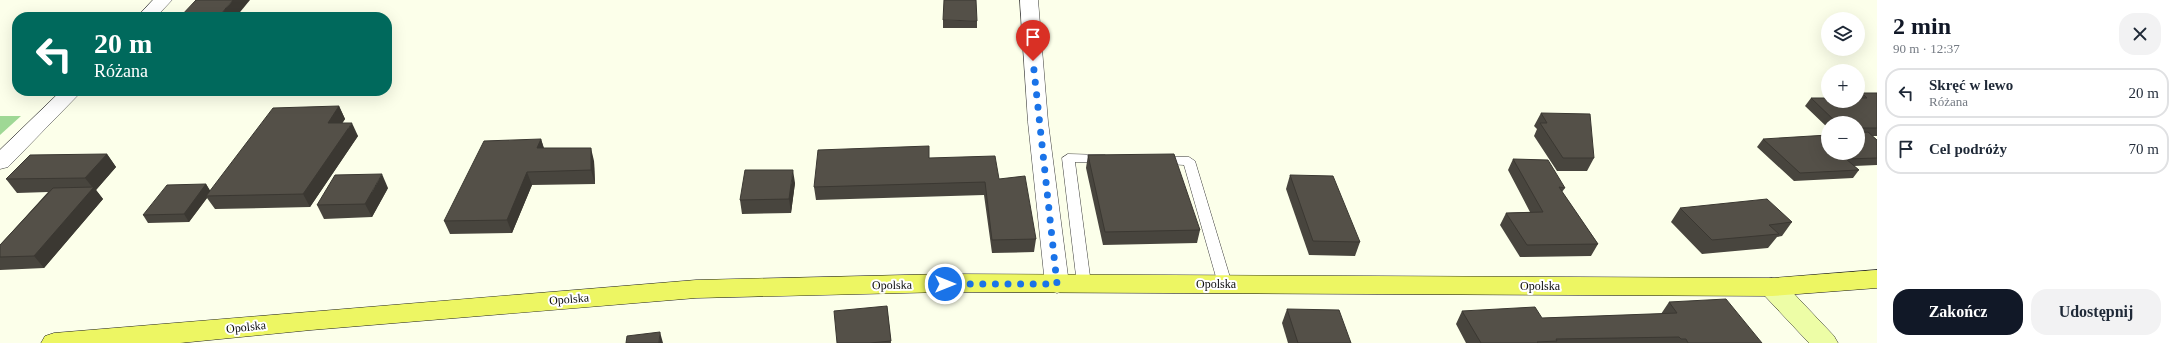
<!DOCTYPE html>
<html lang="pl">
<head>
<meta charset="utf-8">
<style>
	:root { --surface:#fff; --page:#f2f2f3; --text:#1f2937; --muted:#747a83; --line:#e0e1e3; --accent:#111827 }
	body { margin:0; font-family:"Times New Roman",serif; background:var(--page); color:var(--text); height:100vh; display:flex; flex-direction:column; font-size:15px; white-space:nowrap }
	* { box-sizing:border-box; margin:0 }
	p { font-size:13px; color:var(--muted) }
	.icon { flex:none; width:22px; height:22px; fill:none; stroke:currentColor; stroke-width:2; stroke-linecap:round; stroke-linejoin:round }
	.map { position:relative; flex:1; overflow:hidden }
	.sheet { display:flex; flex-direction:column; background:var(--surface); width:300px }
	.sheet>* { flex:none }
	.hud { position:absolute; left:12px; top:12px; width:380px; height:84px; border-radius:16px; box-shadow:0 4px 16px #0002; background:#00695c; color:#fff; overflow:hidden }
	.fabs { position:absolute; left:1821px; top:12px; display:grid; gap:8px }
	.fabs a { display:grid; place-items:center; width:44px; height:44px; border-radius:50%; background:var(--surface); box-shadow:0 4px 16px #0002; font-size:20px }
	.pin { position:absolute; display:grid; place-items:center; width:34px; height:34px; color:#fff; margin:-41px -17px; border-radius:50% 50% 50% 0; rotate:-45deg; box-shadow:0 0 4px #0007 }
	.pin .icon { rotate:45deg }
	.me { position:absolute; width:44px; margin:-22px; rotate:90deg; stroke-linejoin:round; filter:drop-shadow(0 0 3px #0008) }
	.turn { display:flex; align-items:center; gap:14px; height:84px; padding:0 16px; font-size:18px }
	.turn .icon { width:52px; height:52px; stroke-width:2.5 }
	.turn b { display:block; font-size:28px; line-height:34px }
	.round { display:grid; place-items:center; flex:none; width:42px; height:42px; border-radius:16px; background:var(--page) }
	.headline { display:flex; align-items:center; justify-content:space-between; height:68px; padding:0 16px }
	h1 { font-size:24px; font-weight:700; line-height:30px; color:var(--accent) }
	.cta { display:flex; gap:8px; margin-top:auto; padding:8px 16px }
	.cta a { flex:1; height:46px; border-radius:16px; background:var(--accent); color:#fff; font-size:16px; font-weight:700; line-height:46px; text-align:center }
	.cta a+a { background:var(--page); color:var(--text) }
	ul { padding:0; list-style:none }
	li { display:flex; align-items:center; gap:12px; height:50px; margin:0 8px 6px; padding:0 8px; border:2px solid var(--line); border-radius:16px }
	li div { flex:1 }
	li b { display:block; font-size:15px }
	li em { font-style:normal }
	main { display:flex; flex:1; min-height:0 }
	.map>svg:first-child { display:block }
</style>
</head>
<body>
<main>
<div class="map">
<svg width="1877" height="343" viewBox="0 0 1877 343">
	<rect width="100%" height="100%" fill="#fcffea"/>
	<!-- forest -->
	<path fill="#9fd895" d="M0 116H21L0 135Z"/>
	<g fill="none" stroke-linecap="round" stroke-linejoin="round">
		<!-- lane casing -->
		<g stroke="#3e3e3e" stroke-width="1">
			<g id="lane">
				<path d="M1068 154 1105 155 1111 159 1105 163 1075 162 1091 284 1089 288 1084 289 1079 288 1077 284 1062 158Z"/>
				<path d="M1159 156 1189 157 1195 161 1232 284 1230 288 1225 289 1220 288 1218 284 1184 165 1154 163 1153 160 1154 157Z"/>
			</g>
		</g>
		<!-- street casing -->
		<g stroke="#3e3e3e" stroke-width="1">
			<g id="street">
				<path d="M153 0H172L156 17H137Z"/>
				<path d="M1020 0H1038L1048 122 1069 284 1066 290 1057 293 1048 290 1045 284 1028 122Z"/>
				<path d="M61 91H82L8 167 0 169V150Z"/>
			</g>
		</g>
		<!-- secondary casing -->
		<g stroke="#2d2d2d" stroke-width="1">
			<path id="secondary" d="M1772 278 1781 280 1834 336 1838 343H1809L1763 294 1760 287 1763 280Z"/>
		</g>
		<!-- primary casing -->
		<g stroke="#1c1c1c" stroke-width="1">
			<path id="primary" d="M1877 270V288L1772 296 945 292 696 298 311 330 180 343H41L45 336 54 333 696 280 945 274 1772 278Z"/>
		</g>
		<!-- lane -->
		<use href="#lane" fill="#fff" fill-rule="evenodd"/>
		<!-- street -->
		<use href="#street" fill="#fff" fill-rule="evenodd"/>
		<!-- secondary -->
		<use href="#secondary" fill="#edfda6" fill-rule="evenodd"/>
		<!-- primary -->
		<use href="#primary" fill="#edf663" fill-rule="evenodd"/>
	</g>
	<!-- wall -->
	<g fill="#48453e">
		<path d="M943 20 977 21V28H943Z"/>
		<path d="M1862 93H1877V136H1872L1877 140V165L1854 166 1859 170 1853 178 1794 181 1757 147 1763 139 1858 153V123H1828V128L1805 106 1811 98H1859Z"/>
		<path d="M339 106 345 119 342 123 358 136 310 207 215 209 207 198 189 222 148 223 143 215 206 184 210 191Z"/>
		<path d="M1541 113 1594 158 1587 171H1557L1534 136 1537 129 1534 126Z"/>
		<path d="M541 139 544 148 594 161 595 184 532 185 512 233 450 234 444 221Z"/>
		<path d="M107 154 116 167 96 190 103 199 44 268 0 270V245L48 192 17 193 6 179Z"/>
		<path d="M1088 155 1200 230 1197 243 1103 245 1086 168Z"/>
		<path d="M929 158 999 179 1036 239 1034 252 992 253 984 195 816 200 814 187Z"/>
		<path d="M1513 159 1565 188 1562 192 1598 244 1591 256 1520 257 1500 225 1506 213 1530 212 1508 170Z"/>
		<path d="M1290 175 1360 242 1355 256 1309 255 1286 189Z"/>
		<path d="M795 183 791 213 742 214 740 200Z"/>
		<path d="M388 188 372 217 324 219 317 205Z"/>
		<path d="M1680 208 1792 222 1782 236 1777 237 1768 248 1702 254 1671 222Z"/>
		<path d="M1669 302 1762 343H1466L1456 324 1462 311 1542 318 1661 314Z"/>
		<path d="M887 306 891 343H837Z"/>
		<path d="M1287 309 1351 343H1288L1282 323Z"/>
	</g>
	<!-- shaded-wall -->
	<g fill="#3b3832">
		<path d="M233 0H250L236 17H218Z"/>
		<path d="M339 106 345 119 334 136 328 123Z"/>
		<path d="M352 123 358 136 310 207 303 194Z"/>
		<path d="M541 139 545 153 537 148Z"/>
		<path d="M591 148 594 161 595 184 591 170Z"/>
		<path d="M107 154 116 167 96 190 103 199 44 268 34 256 93 188 85 178Z"/>
		<path d="M793 170 795 183 791 213 789 199Z"/>
		<path d="M527 172 532 185 512 233 507 220Z"/>
		<path d="M382 174 388 188 372 217 365 204Z"/>
		<path d="M206 184 211 192 206 196 207 198 189 222 184 214Z"/>
		<path d="M660 332 663 343H659Z"/>
	</g>
	<!-- building -->
	<g fill="#545048" stroke="#3b3832">
		<path d="M196 0H233L218 17H180Z"/>
		<path d="M944 0H976L977 21 943 20Z"/>
		<path d="M1862 93H1877V128H1858V123H1837L1811 98H1828V101H1858V98H1867Z"/>
		<path d="M339 106 328 123H352L303 194 206 196 273 108Z"/>
		<path d="M1541 113 1590 114 1594 158H1563L1540 123H1547Z"/>
		<path d="M1868 132 1877 140V158L1846 159 1859 170 1800 173 1763 139 1828 135V153H1858V133Z"/>
		<path d="M541 139 537 148H591V170L527 172 507 220 444 221 484 141Z"/>
		<path d="M929 146V158L995 156 999 179 1025 176 1036 239 992 240 985 182 814 187 818 150Z"/>
		<path d="M107 154 85 178 6 179 30 155Z"/>
		<path d="M1174 154 1200 230 1105 232 1088 155Z"/>
		<path d="M1513 159 1548 160 1565 188 1559 187 1598 244 1527 245 1506 213 1543 212Z"/>
		<path d="M745 170H793L789 199 740 200Z"/>
		<path d="M382 174 365 204 317 205 335 175Z"/>
		<path d="M1290 175 1333 176 1360 242 1313 241Z"/>
		<path d="M206 184 184 214 143 215 167 185Z"/>
		<path d="M94 187 34 256 0 257V245L53 188Z"/>
		<path d="M1767 199 1792 222 1769 225 1779 234 1712 240 1680 208Z"/>
		<path d="M1726 299 1762 343H1688L1686 339H1681L1679 337 1556 339 1557 341 1537 342 1538 343H1481L1462 311 1535 307 1542 318 1677 313 1669 302Z"/>
		<path d="M887 306 891 341 870 343H837L834 311Z"/>
		<path d="M1287 309 1339 310 1351 343H1298Z"/>
		<path d="M660 332 659 343H626L627 336Z"/>
	</g>
	<g fill="none" stroke-linecap="round" stroke-linejoin="round">
		<!-- route -->
		<path stroke="#1a73e8" stroke-width="7" stroke-dasharray="0 12.6" d="M945 284H1057L1033 61"/>
	</g>
	<g text-anchor="middle" dominant-baseline="central" stroke-width="4" stroke-linejoin="round" paint-order="stroke">
		<!-- street labels -->
		<g font-size="12" fill="#0b0b0b" stroke="#fff">
			<text x="1216" y="284">Opolska</text>
			<text transform="translate(892 285) rotate(-1)">Opolska</text>
			<text x="1540" y="286">Opolska</text>
			<text transform="translate(569 299) rotate(-5)">Opolska</text>
			<text transform="translate(246 327) rotate(-6)">Opolska</text>
		</g>
	</g>
</svg>
<div class="fabs">
<a><svg class="icon" aria-label="layers" viewBox="0 0 24 24"><path d="M12 4l9 5-9 5-9-5zM3 14l9 5 9-5"/></svg></a>
<a>+</a>
<a>−</a>
</div>
<div class="pin" style="left:1033px;top:61px;background:#d93025"><svg class="icon" aria-label="arrive" viewBox="0 0 24 24"><path d="M6 21V4h12l-3 4 3 4H6"/></svg></div>
<svg class="me" style="left:945px;top:284px" viewBox="-20 -20 40 40"><circle r="17" fill="#1a73e8" stroke="#fff" stroke-width="3"/><path d="M0-11L8 9 0 5-8 9z" fill="#fff"/></svg>
<div class="hud">
<div class="turn"><svg class="icon" aria-label="left" viewBox="0 0 24 24"><path d="M17 20v-9H6M10 6l-5 5 5 5"/></svg><div><b>20 m</b>Różana</div></div>
</div>
</div>
<section class="sheet">
<div class="headline"><div><h1>2 min</h1><p>90 m · 12:37</p></div><a class="round"><svg class="icon" aria-label="close" viewBox="0 0 24 24"><path d="M6 6l12 12M18 6L6 18"/></svg></a></div>
<ul>
<li><svg class="icon" aria-label="left" viewBox="0 0 24 24"><path d="M17 20v-9H6M10 6l-5 5 5 5"/></svg><div><b>Skręć w lewo</b><p>Różana</p></div><em>20 m</em></li>
<li><svg class="icon" aria-label="arrive" viewBox="0 0 24 24"><path d="M6 21V4h12l-3 4 3 4H6"/></svg><div><b>Cel podróży</b></div><em>70 m</em></li>
</ul>
<div class="cta"><a>Zakończ</a><a>Udostępnij</a></div>
</section>
</main>
</body>
</html>
